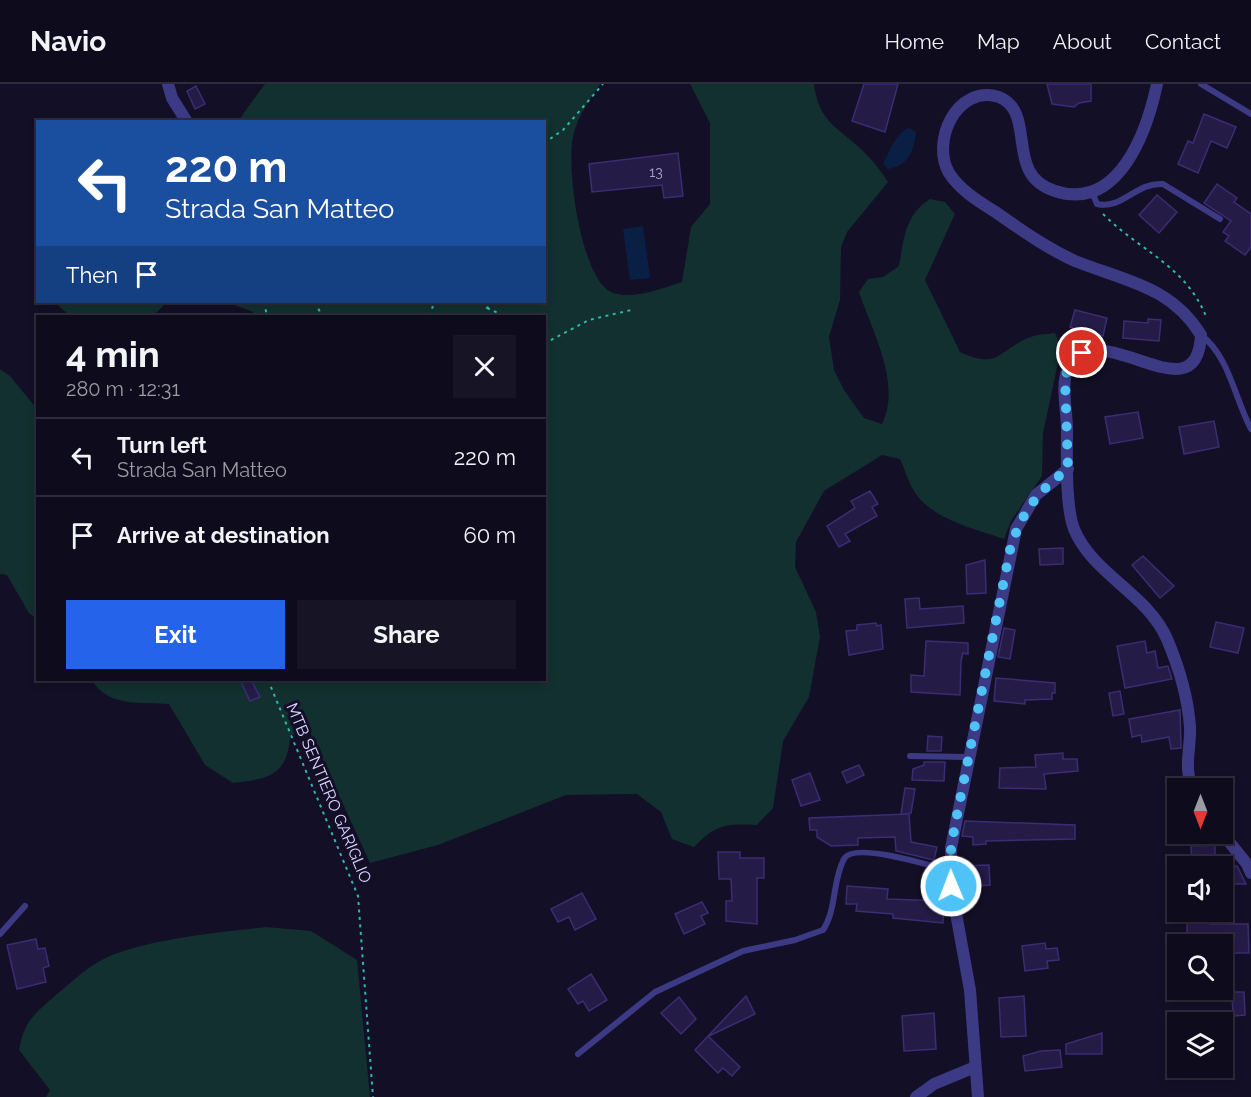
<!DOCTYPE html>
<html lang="en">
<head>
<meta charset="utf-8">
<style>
	:root { --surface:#0e0b1c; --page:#171425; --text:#f1f3f6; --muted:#9b9ba3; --line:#2e2b3b; --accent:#2563eb }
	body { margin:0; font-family:Raleway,sans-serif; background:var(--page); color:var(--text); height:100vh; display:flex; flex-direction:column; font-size:22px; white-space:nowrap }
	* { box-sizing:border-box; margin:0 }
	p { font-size:20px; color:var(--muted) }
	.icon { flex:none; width:33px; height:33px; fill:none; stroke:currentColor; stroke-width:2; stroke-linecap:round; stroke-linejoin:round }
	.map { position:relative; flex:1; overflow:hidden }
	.details { position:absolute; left:36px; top:231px; width:510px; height:366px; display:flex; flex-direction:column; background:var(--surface); border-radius:0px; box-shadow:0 3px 9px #0003,0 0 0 2px var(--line) }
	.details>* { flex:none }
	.top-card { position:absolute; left:36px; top:36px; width:510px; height:183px; border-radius:0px; box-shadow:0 3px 9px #0003,0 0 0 2px var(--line); background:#1a4fa0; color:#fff; overflow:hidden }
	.needle { width:39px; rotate:180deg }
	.controls { position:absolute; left:1167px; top:694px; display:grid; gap:12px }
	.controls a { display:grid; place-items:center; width:66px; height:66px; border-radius:0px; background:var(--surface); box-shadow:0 3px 9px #0003,0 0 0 2px var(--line); font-size:30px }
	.pin { position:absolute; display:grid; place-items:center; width:51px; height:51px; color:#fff; margin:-26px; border:3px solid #fff; border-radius:50%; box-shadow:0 2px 6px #0007 }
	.me { position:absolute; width:66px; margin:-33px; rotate:359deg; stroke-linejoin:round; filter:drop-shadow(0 0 4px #0008) }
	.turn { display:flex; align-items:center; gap:21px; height:126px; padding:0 30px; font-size:27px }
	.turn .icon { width:78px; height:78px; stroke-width:2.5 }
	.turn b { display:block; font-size:42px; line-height:51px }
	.then { display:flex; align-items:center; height:57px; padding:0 30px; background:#0003; gap:12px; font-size:22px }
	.round { display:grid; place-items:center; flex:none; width:63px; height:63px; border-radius:0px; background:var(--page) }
	.summary { display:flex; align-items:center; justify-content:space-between; height:102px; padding:0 30px }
	h1 { font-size:36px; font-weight:700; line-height:45px }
	.cta { display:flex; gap:12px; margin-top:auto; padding:12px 30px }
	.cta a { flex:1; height:69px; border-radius:0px; background:var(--accent); color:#fff; font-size:24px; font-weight:700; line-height:69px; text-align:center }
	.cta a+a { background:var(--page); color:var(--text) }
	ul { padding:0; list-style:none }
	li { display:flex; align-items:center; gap:18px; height:78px; padding:0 30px; border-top:2px solid var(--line) }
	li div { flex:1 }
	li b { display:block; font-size:22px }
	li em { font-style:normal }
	header { display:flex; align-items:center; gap:36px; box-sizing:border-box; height:84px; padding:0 30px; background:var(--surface); border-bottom:2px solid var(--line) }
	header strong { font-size:28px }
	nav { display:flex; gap:33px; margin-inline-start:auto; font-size:21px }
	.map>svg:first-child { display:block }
</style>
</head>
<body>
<header>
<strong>Navio</strong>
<nav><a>Home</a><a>Map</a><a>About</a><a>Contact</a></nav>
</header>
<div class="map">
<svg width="1251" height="1013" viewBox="0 0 1251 1013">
	<rect width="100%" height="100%" fill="#130f26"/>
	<!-- green -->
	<g fill="#12302f">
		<path d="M265 0H600C589 17 577 33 573 53 566 83 581 194 611 208 630 217 663 204 682 198L691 143 710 120V39L690 0H814C819 42 843 45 868 72 876 80 882 89 888 98L847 148 841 163 840 216 829 253 834 286 844 306 864 334 882 340C902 300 872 247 859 208L868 195 883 193 899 182C904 154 905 131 930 115L945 118 955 130 925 196 960 268C1000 287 999 264 1031 253 1038 250 1047 250 1055 249L1061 265 1043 349 1042 392 1011 437 1004 455C976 445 934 436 916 410 909 401 905 386 900 375L882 371 824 407 796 458 795 483 816 528 820 553 809 613 783 657 773 724 757 741C726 739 715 741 694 763L672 755 661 728 637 710 566 711 438 761 370 779 310 648 290 651C288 692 268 695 233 699L205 681 169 620C141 618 107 623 92 596H544V232H254L253 228 226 218H544V38L238 37Z"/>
		<path d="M54 218H177L164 221 153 232H70Z"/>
		<path d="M0 285 10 292 37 325V535L29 529 7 491 0 490Z"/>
		<path d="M266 843 311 847 357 876 370 1013H46L50 1006 19 966C24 937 35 929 56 911 73 897 91 879 112 871 161 853 214 849 266 843Z"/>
	</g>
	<!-- water -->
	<g fill="#0a1f44">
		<path d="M909 44 916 48C914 67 908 82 888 85L883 80C889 69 896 48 909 44Z"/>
		<path d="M643 142 650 194 630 196 623 145Z"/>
	</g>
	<!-- building -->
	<g fill="#241b47" stroke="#3b2d73" stroke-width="1.5">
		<path d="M864 0H898L885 48 852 37Z"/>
		<path d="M1047 0H1091V17L1079 19 1074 23 1052 20Z"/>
		<path d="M196 2 205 20 195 25 187 7Z"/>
		<path d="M1204 30 1236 43 1227 64 1211 57 1198 89 1178 80 1188 57 1193 59Z"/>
		<path d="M678 69 683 112 664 114 662 101 592 108 589 80Z"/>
		<path d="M1217 100 1237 114 1234 118 1251 130V163L1245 171 1225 157 1229 152 1223 148 1231 137 1204 119Z"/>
		<path d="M1157 111 1177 128 1159 149 1139 131Z"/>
		<path d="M1075 226 1107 234 1103 252 1070 243Z"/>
		<path d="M1148 235 1161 236 1159 257 1123 254 1124 237 1148 239Z"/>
		<path d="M1138 328 1143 354 1110 360 1105 333Z"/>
		<path d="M1214 337 1219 363 1184 370 1179 343Z"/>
		<path d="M870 407 878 420 872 423 877 432 845 450 850 457 839 463 827 442 855 424 851 417Z"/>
		<path d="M1063 464V480L1040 481 1039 465Z"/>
		<path d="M1143 472 1174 502 1160 514 1132 481Z"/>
		<path d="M985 476 986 509 967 510 966 481Z"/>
		<path d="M919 514 920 525 963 522 964 539 907 544 905 515Z"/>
		<path d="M1216 538 1244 544 1238 569 1210 563Z"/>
		<path d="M876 539 877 542 881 541 883 565 849 571 846 547 857 546V541Z"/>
		<path d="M1004 544 1015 546 1010 575 998 573Z"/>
		<path d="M926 557 968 559V570L963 569 961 577 960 611 911 608V591L924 592Z"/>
		<path d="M1145 557 1147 569 1155 567 1158 584 1168 582 1172 595 1125 604 1117 562Z"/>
		<path d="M996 594 1055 599V609H1052V615L1025 616V620L994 617Z"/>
		<path d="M240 596H251L260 613 250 617Z"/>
		<path d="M1120 607 1124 630 1113 632 1109 609Z"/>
		<path d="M1180 626 1181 664 1171 665 1169 653 1142 658 1141 651 1132 653 1129 635Z"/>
		<path d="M928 652 942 653 941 667H927Z"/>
		<path d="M1063 669V675H1077L1078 687 1044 690 1046 705 999 704 1000 684 1036 683 1035 671Z"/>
		<path d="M924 678H945L944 697 912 696 913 685 924 681Z"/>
		<path d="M859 681 864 691 847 699 842 688Z"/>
		<path d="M810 689 820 716 801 722 792 696Z"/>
		<path d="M905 704 915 705 911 729H909L911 758 937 763 934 776 896 767 895 753 858 754V761L831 762 817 753V746H810L809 734 908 730H901Z"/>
		<path d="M965 737 1075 741V755L986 757V760L973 761V753L962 752Z"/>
		<path d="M1215 761V779L1192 780 1191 762Z"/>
		<path d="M718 768H740V774H764V794H757V840L726 837V817H732L731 795H719Z"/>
		<path d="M989 781 990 801 960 803 959 782Z"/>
		<path d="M1224 782H1237L1246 800H1224Z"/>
		<path d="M847 802 888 805 887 815 944 817 943 839 893 834V830L856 827 857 820H846Z"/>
		<path d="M582 809 596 835 575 846 569 833 558 838 551 825Z"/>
		<path d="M702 818 708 829 701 832 705 840 684 850 675 830Z"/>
		<path d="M1187 829H1210V840H1248L1249 869H1227V862L1214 861 1213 858H1187Z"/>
		<path d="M36 855 38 865 45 864 49 882 43 884 46 898 17 905 7 861Z"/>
		<path d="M1045 859 1046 865 1057 864 1059 876 1047 877 1048 884 1025 887 1022 862Z"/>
		<path d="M591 890 607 916 589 927 583 917 578 920 568 905Z"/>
		<path d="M1232 908H1244L1245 931 1233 932Z"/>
		<path d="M746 912 755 930 709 952V951Z"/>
		<path d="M1024 912 1026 952 1001 953 999 914Z"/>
		<path d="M679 913 696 935 681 950 661 929Z"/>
		<path d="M934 929 936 965 904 967 902 932Z"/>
		<path d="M1102 949V970H1066V960Z"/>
		<path d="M708 952 740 983 732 992 723 984 718 989 695 966Z"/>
		<path d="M1060 966 1062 983 1025 987 1023 972 1041 967Z"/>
	</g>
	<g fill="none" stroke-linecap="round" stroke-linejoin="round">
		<!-- path -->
		<g stroke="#2fb8b0" stroke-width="2" stroke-dasharray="3 4.5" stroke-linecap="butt">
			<path d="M544 59 563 46 603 0"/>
			<path d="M1103 130C1141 168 1187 182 1207 235"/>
			<path d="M264 218 267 232"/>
			<path d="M315 218 322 232"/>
			<path d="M481 218 487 224 494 218"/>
			<path d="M487 224 505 232"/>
			<path d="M430 232 434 218"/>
			<path d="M544 255 549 257 589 236 631 226"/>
			<path d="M268 596 358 812 373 1013"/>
		</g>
		<!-- lane -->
		<g stroke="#3d3a85" stroke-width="6">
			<path d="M1201 0 1251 30"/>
			<path d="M1092 108 1097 120C1122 126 1136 98 1163 100L1220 135"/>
			<path d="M1201 251C1229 272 1235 315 1251 345"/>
			<path d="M910 672 968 673"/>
			<path d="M0 850 25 822"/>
			<path d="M578 970 655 908 743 867 795 856 823 846C837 825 832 797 844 775 853 757 932 782 950 787"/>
		</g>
		<!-- street -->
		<g stroke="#3d3a85" stroke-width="12">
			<path d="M168 0 172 14 187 38"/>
			<path d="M1157 0C1147 47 1119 128 1055 107 1003 91 1038 29 999 13 956 0 931 58 949 89 960 106 978 117 994 127 1020 145 1046 164 1075 177 1125 197 1171 202 1201 251 1197 336 1099 228 1069 282 1060 298 1067 327 1067 345 1067 371 1065 421 1074 445 1093 491 1147 509 1167 555 1178 581 1188 614 1190 643 1191 664 1183 685 1193 705"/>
			<path d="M1222 749 1247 780 1251 789"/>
			<path d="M916 1013 934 1000 975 983"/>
			<path d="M978 1013 970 906 951 802V764L1016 445 1036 411 1068 385"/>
		</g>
	</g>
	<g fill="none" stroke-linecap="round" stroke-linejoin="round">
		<!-- route -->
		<path stroke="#4fc3f7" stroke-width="10" stroke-dasharray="0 18" d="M951 802V764L955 741 1010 466C1021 429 1037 408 1068 385L1065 294 1068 284 1082 269"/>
	</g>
	<g text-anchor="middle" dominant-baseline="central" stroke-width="6" stroke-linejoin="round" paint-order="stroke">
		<!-- number labels -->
		<g font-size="14" fill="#aca6d1">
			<text x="656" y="88">13</text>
		</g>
		<!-- street labels -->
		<g font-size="16" fill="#d9d4ff" stroke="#130f26">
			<text transform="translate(329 709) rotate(67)">MTB SENTIERO GARIGLIO</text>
		</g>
	</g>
</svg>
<div class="controls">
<a><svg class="needle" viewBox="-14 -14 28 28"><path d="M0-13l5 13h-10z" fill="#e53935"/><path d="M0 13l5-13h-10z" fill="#9b9ba3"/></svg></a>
<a><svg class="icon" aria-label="sound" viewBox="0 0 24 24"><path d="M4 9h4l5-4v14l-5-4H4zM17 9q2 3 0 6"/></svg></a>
<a><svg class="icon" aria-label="search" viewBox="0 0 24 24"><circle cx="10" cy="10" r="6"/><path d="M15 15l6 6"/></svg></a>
<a><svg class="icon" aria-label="layers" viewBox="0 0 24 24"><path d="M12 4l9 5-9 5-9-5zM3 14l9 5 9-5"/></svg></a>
</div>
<div class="pin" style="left:1082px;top:269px;background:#d93025"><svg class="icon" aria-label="arrive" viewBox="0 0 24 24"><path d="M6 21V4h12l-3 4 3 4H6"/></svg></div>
<svg class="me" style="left:951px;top:802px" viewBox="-20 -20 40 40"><circle r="17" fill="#4fc3f7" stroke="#fff" stroke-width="3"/><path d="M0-11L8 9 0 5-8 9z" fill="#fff"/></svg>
<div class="top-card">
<div class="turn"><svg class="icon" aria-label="left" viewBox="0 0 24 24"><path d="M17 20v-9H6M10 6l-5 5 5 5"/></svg><div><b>220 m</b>Strada San Matteo</div></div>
<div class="then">Then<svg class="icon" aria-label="arrive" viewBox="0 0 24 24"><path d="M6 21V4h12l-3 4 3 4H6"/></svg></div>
</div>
<section class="details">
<div class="summary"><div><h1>4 min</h1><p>280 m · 12:31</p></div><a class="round"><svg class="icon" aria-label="close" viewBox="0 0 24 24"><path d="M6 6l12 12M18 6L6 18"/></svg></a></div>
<ul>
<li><svg class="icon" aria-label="left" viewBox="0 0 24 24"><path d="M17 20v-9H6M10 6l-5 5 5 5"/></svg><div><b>Turn left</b><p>Strada San Matteo</p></div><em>220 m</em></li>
<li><svg class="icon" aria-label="arrive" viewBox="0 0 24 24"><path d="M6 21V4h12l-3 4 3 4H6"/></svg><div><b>Arrive at destination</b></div><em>60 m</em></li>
</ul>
<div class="cta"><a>Exit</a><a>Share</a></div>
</section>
</div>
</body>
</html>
